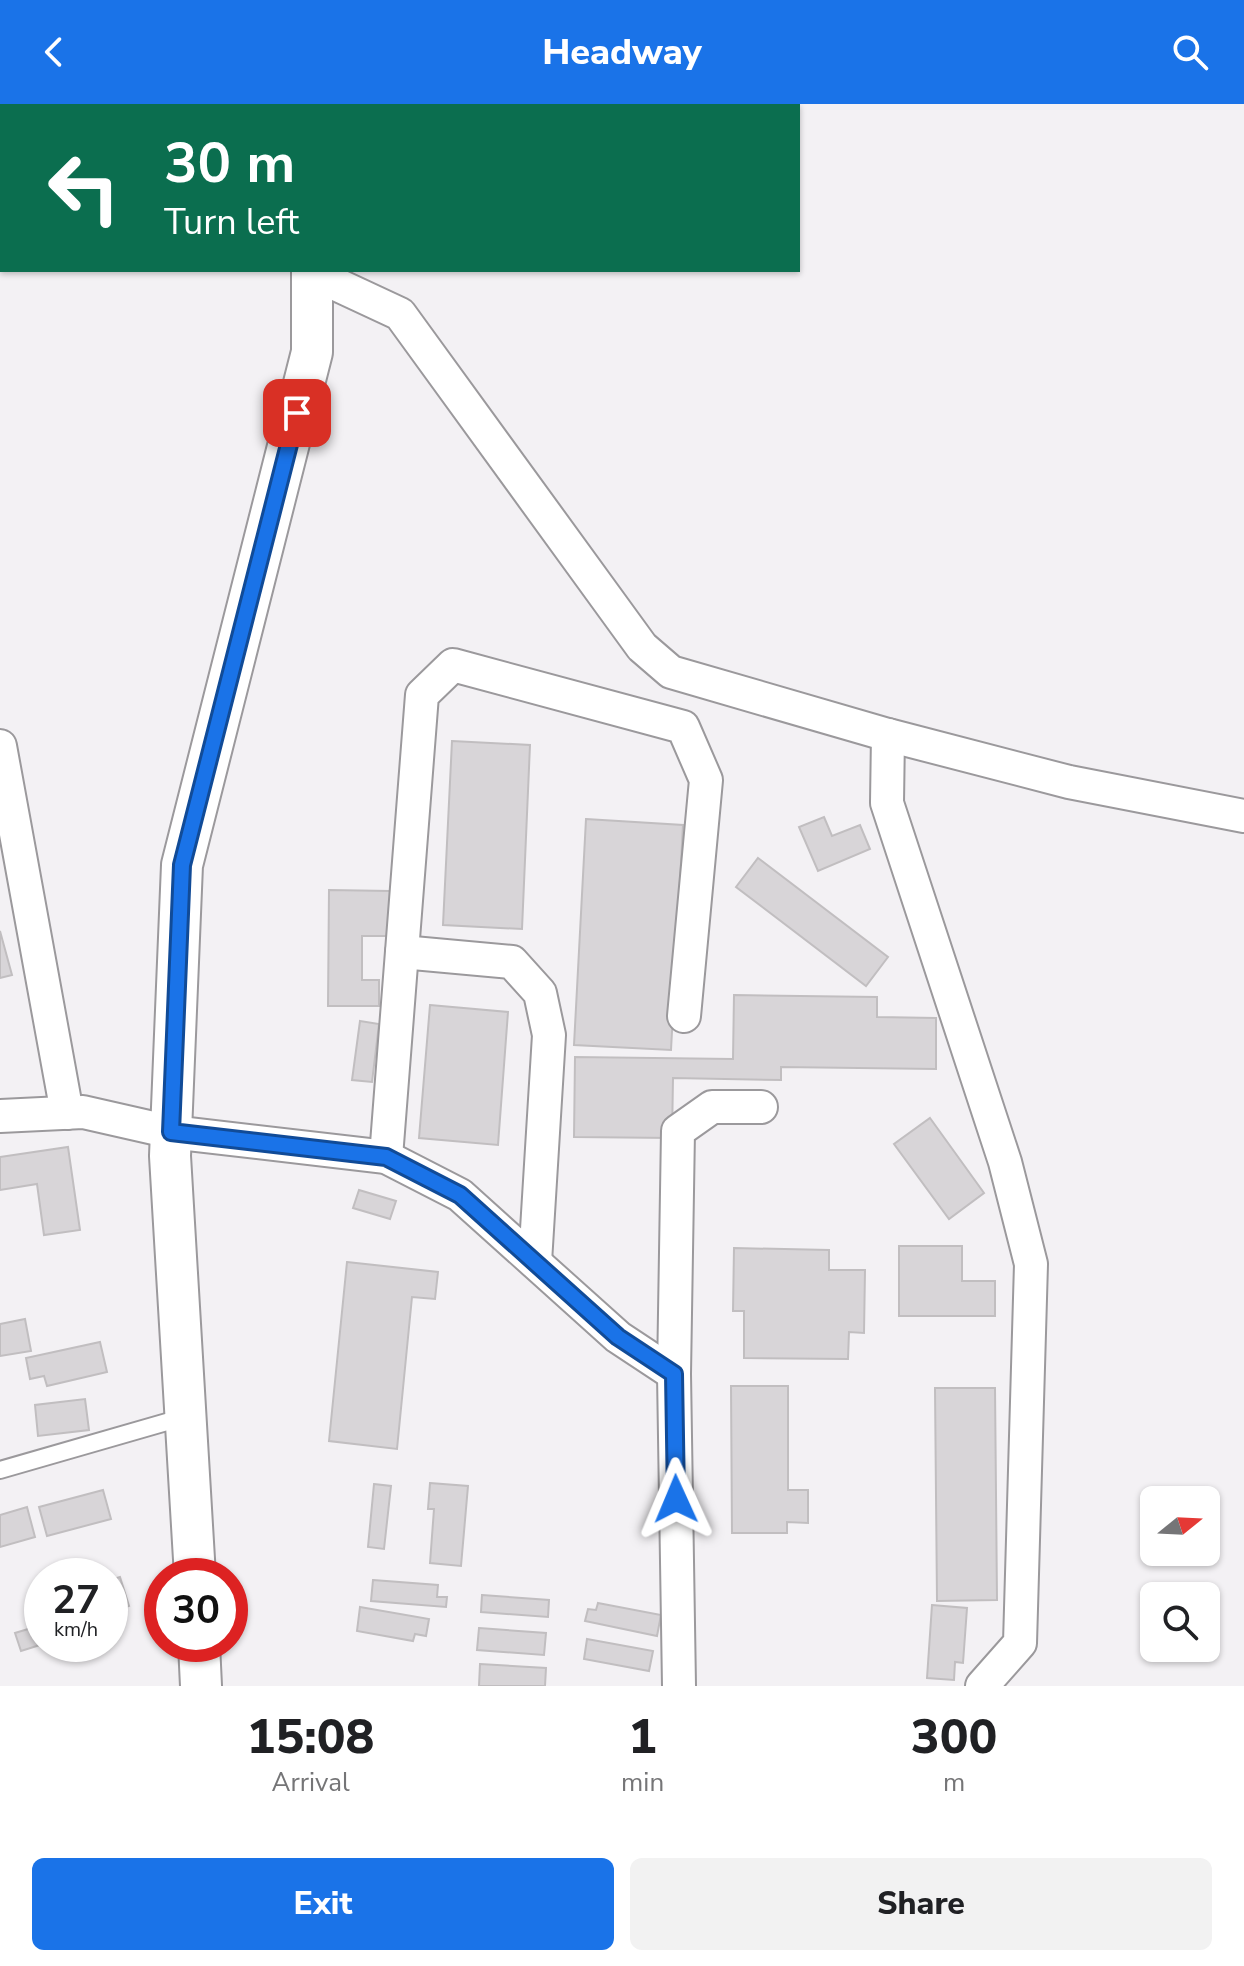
<!DOCTYPE html>
<html lang="en">
<head>
<meta charset="utf-8">
<style>
	:root { --surface:#fff; --page:#f2f2f2; --text:#202124; --muted:#757577; --accent:#1a73e8 }
	body { margin:0; font-family:"Nunito Sans",sans-serif; background:var(--page); color:var(--text); height:100vh; display:flex; flex-direction:column; font-size:30px; white-space:nowrap }
	* { box-sizing:border-box; margin:0 }
	p { font-size:26px; color:var(--muted) }
	.icon { flex:none; width:44px; height:44px; fill:none; stroke:currentColor; stroke-width:2; stroke-linecap:round; stroke-linejoin:round }
	.map { position:relative; height:1582px; overflow:hidden }
	.side { display:flex; flex-direction:column; background:var(--surface); flex:1 }
	.side>* { flex:none }
	.guide { position:absolute; left:0px; top:0px; width:800px; height:168px; box-shadow:0 2px 6px #0004; background:#0b6e4f; color:#fff; overflow:hidden }
	.needle { width:52px; rotate:72deg }
	.buttons { position:absolute; left:1140px; top:1382px; display:grid; gap:16px }
	.buttons a { display:grid; place-items:center; width:80px; height:80px; border-radius:12px; background:var(--surface); box-shadow:0 2px 6px #0004; font-size:40px }
	.speed { position:absolute; left:24px; top:1454px; display:flex; gap:16px; font-size:40px; font-weight:700; text-align:center }
	.speed>* { display:grid; place-content:center; width:104px; height:104px; border-radius:50%; background:var(--surface); box-shadow:0 2px 6px #0004; line-height:1 }
	.speed small { font-size:20px; font-weight:400 }
	.speed .limit { border:12px solid #d22; background:#fff; color:#111 }
	.pin { position:absolute; display:grid; place-items:center; width:68px; height:68px; color:#fff; margin:-34px; border-radius:16px; box-shadow:0 4px 12px #0006 }
	.me { position:absolute; width:88px; margin:-44px; rotate:359deg; stroke-linejoin:round; filter:drop-shadow(0 0 6px #0008) }
	.turn { display:flex; align-items:center; gap:28px; height:168px; padding:0 32px; font-size:36px }
	.turn .icon { width:104px; height:104px; stroke-width:2.5 }
	.turn b { display:block; font-size:56px; line-height:68px }
	.eta { display:flex; justify-content:space-evenly; align-items:center; height:136px; text-align:center }
	.eta b { font-size:48px; font-weight:800; line-height:56px }
	.primary-button { display:flex; gap:16px; margin-top:auto; padding:16px 32px }
	.primary-button a { flex:1; height:92px; border-radius:12px; background:var(--accent); color:#fff; font-size:32px; font-weight:800; line-height:92px; text-align:center }
	.primary-button a+a { background:var(--page); color:var(--text) }
	header { display:flex; justify-content:space-between; align-items:center; height:104px; padding:0 32px; background:var(--accent); color:#fff; font-size:36px; font-weight:800 }
	.map>svg:first-child { display:block }
</style>
</head>
<body>
<header><svg class="icon" aria-label="back" viewBox="0 0 24 24"><path d="M15 5l-7 7 7 7"/></svg>Headway<svg class="icon" aria-label="search" viewBox="0 0 24 24"><circle cx="10" cy="10" r="6"/><path d="M15 15l6 6"/></svg></header>
<div class="map">
<svg width="1244" height="1582" viewBox="0 0 1244 1582">
	<rect width="100%" height="100%" fill="#f3f1f4"/>
	<!-- building -->
	<g fill="#d8d5d8" stroke="#c1bec0" stroke-width="2">
		<path d="M452 637 530 641 522 825 443 821Z"/>
		<path d="M824 713 832 732 860 721 870 745 818 767 799 723Z"/>
		<path d="M586 715 683 721 671 946 574 941Z"/>
		<path d="M758 754 888 853 866 882 736 783Z"/>
		<path d="M329 786 390 787V832H362V876H379V902H328Z"/>
		<path d="M0 827 12 871 0 874Z"/>
		<path d="M734 891 877 893V913L936 914V965L781 963V976L673 974 672 1034 574 1033 575 953 733 955Z"/>
		<path d="M430 901 508 908 498 1041 419 1034Z"/>
		<path d="M360 917 379 920 372 978 352 976Z"/>
		<path d="M930 1014 984 1089 949 1115 894 1040Z"/>
		<path d="M68 1043 80 1126 44 1131 37 1080 0 1086V1053Z"/>
		<path d="M359 1086 396 1097 390 1115 353 1104Z"/>
		<path d="M899 1142H962V1177H995V1212H899Z"/>
		<path d="M734 1144 829 1146V1166H865L864 1229 849 1228 848 1255 744 1254V1207H733Z"/>
		<path d="M347 1158 438 1168 435 1195 412 1193 397 1345 329 1337Z"/>
		<path d="M25 1215 31 1247 0 1252V1220Z"/>
		<path d="M100 1238 107 1268 47 1282 44 1272 30 1275 26 1254Z"/>
		<path d="M731 1282H788V1386H808V1419L787 1418V1429H732Z"/>
		<path d="M935 1284H995L997 1496 937 1497Z"/>
		<path d="M85 1295 89 1326 38 1332 35 1301Z"/>
		<path d="M430 1379 468 1382 461 1462 430 1459 434 1405H428Z"/>
		<path d="M374 1380 391 1382 384 1445 368 1443Z"/>
		<path d="M103 1386 111 1415 47 1432 39 1403Z"/>
		<path d="M27 1403 35 1433 0 1443V1411Z"/>
		<path d="M120 1473 129 1502 121 1505 124 1516 110 1520V1476Z"/>
		<path d="M373 1476 438 1481 437 1493H447L446 1503 371 1497Z"/>
		<path d="M482 1491 549 1496 548 1513 481 1508Z"/>
		<path d="M598 1499 661 1511 657 1532 585 1517 588 1505 596 1506Z"/>
		<path d="M932 1501 967 1504 963 1559 955 1558 954 1576 927 1574Z"/>
		<path d="M360 1503 429 1515 426 1532 415 1530 413 1537 357 1527Z"/>
		<path d="M38 1522 43 1540 21 1547 15 1529Z"/>
		<path d="M479 1524 546 1529 544 1551 477 1546Z"/>
		<path d="M587 1535 653 1547 649 1567 584 1555Z"/>
		<path d="M480 1560 546 1564 545 1582H479Z"/>
	</g>
	<g fill="none" stroke-linecap="round" stroke-linejoin="round">
		<!-- service casing -->
		<g stroke="#9b999c" stroke-width="20">
			<path id="service" d="M0 1366 184 1313"/>
		</g>
		<!-- minor casing -->
		<g stroke="#9b999c" stroke-width="36">
			<g id="minor">
				<path d="M312 169 400 210 642 543 671 568 888 631 1069 678 1244 712"/>
				<path d="M888 631 887 699 1005 1058 1031 1160 1020 1539 982 1582"/>
				<path d="M0 642 67 1009"/>
				<path d="M402 848 512 858 540 889 549 931 535 1158"/>
				<path d="M0 1012 83 1008 171 1028 386 1053 460 1091 618 1233 674 1270"/>
				<path d="M386 1053 422 591 453 561 683 623 706 676 684 912"/>
				<path d="M679 1582 674 1270 678 1027 712 1003H761"/>
			</g>
		</g>
		<!-- tertiary casing -->
		<g stroke="#9b999c" stroke-width="44">
			<g id="tertiary">
				<path d="M249 0 251 2"/>
				<path d="M195 1472 170 1052 182 761 312 248V166"/>
				<path d="M199 1540 201 1582"/>
			</g>
		</g>
		<!-- service -->
		<use href="#service" stroke="#fff" stroke-width="16"/>
		<!-- minor -->
		<use href="#minor" stroke="#fff" stroke-width="32"/>
		<!-- tertiary -->
		<use href="#tertiary" stroke="#fff" stroke-width="40"/>
	</g>
	<g fill="none" stroke-linecap="round" stroke-linejoin="round">
		<!-- route casing -->
		<g stroke="#114b97" stroke-width="20">
			<path id="route" d="M297 309 182 761 171 1028 386 1053 460 1091 618 1233 674 1270 676 1395"/>
		</g>
		<!-- route -->
		<use href="#route" stroke="#1a73e8" stroke-width="14"/>
	</g>
</svg>
<div class="buttons">
<a><svg class="needle" viewBox="-14 -14 28 28"><path d="M0-13l5 13h-10z" fill="#e53935"/><path d="M0 13l5-13h-10z" fill="#757577"/></svg></a>
<a><svg class="icon" aria-label="search" viewBox="0 0 24 24"><circle cx="10" cy="10" r="6"/><path d="M15 15l6 6"/></svg></a>
</div>
<div class="speed"><div>27<small>km/h</small></div><div class="limit">30</div></div>
<div class="pin" style="left:297px;top:309px;background:#d93025"><svg class="icon" aria-label="arrive" viewBox="0 0 24 24"><path d="M6 21V4h12l-3 4 3 4H6"/></svg></div>
<svg class="me" style="left:676px;top:1395px" viewBox="-20 -20 40 40"><path d="M0-17L14 15 0 8-14 15z" fill="#1a73e8" stroke="#fff" stroke-width="4"/></svg>
<div class="guide">
<div class="turn"><svg class="icon" aria-label="left" viewBox="0 0 24 24"><path d="M17 20v-9H6M10 6l-5 5 5 5"/></svg><div><b>30 m</b>Turn left</div></div>
</div>
</div>
<section class="side">
<div class="eta">
<div><b>15:08</b><p>Arrival</p></div>
<div><b>1</b><p>min</p></div>
<div><b>300</b><p>m</p></div>
</div>
<div class="primary-button"><a>Exit</a><a>Share</a></div>
</section>
</body>
</html>
